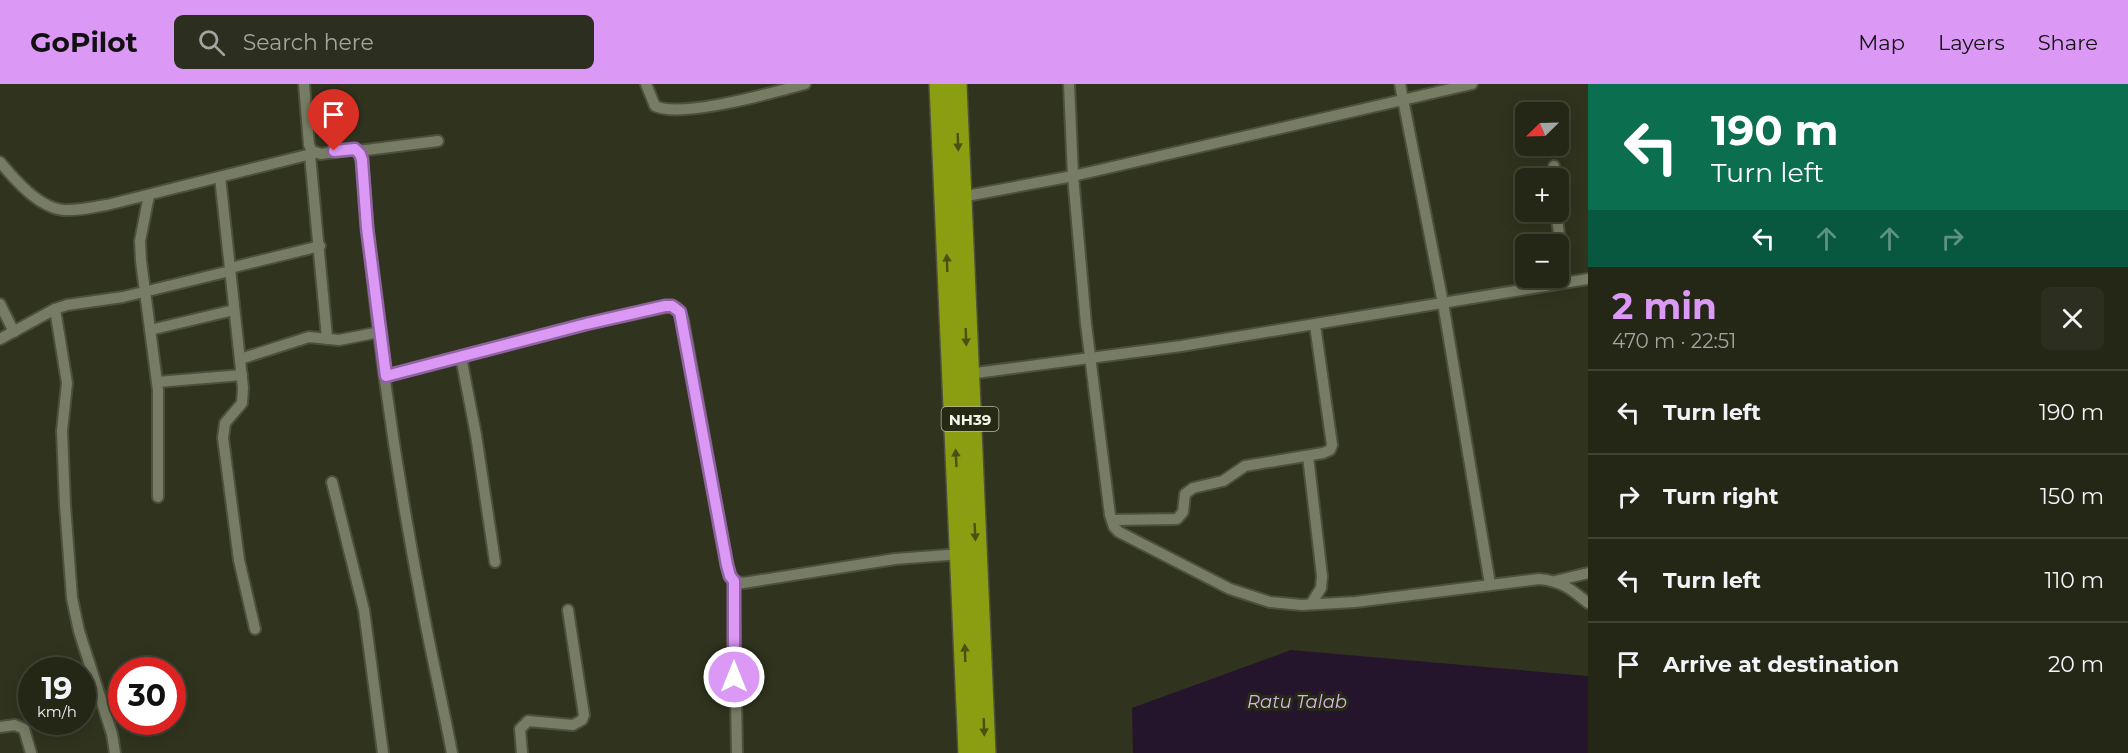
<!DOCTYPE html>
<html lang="en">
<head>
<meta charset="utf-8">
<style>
	:root { --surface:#242716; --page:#2c2f1f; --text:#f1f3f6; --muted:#a3a5a1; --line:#414435; --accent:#db99f5 }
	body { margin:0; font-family:Montserrat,sans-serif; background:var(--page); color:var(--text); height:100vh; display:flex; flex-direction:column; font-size:22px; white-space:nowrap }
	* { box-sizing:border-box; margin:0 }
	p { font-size:20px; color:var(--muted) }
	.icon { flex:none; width:33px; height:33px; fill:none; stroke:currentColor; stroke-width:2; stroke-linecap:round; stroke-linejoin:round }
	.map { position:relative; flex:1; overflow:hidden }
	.panel { display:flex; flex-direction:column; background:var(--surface); width:540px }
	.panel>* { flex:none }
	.top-card { background:#0b6e4f; color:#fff; overflow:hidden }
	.needle { width:39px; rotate:247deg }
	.tools { position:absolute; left:1515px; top:18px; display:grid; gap:12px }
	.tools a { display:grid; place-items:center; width:54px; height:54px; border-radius:9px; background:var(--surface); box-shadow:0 3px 15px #0003,0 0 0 2px var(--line); font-size:30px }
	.speed { position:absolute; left:18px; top:573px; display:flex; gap:12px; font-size:30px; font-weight:700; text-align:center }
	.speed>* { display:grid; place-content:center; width:78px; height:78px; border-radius:50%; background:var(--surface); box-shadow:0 3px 15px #0003,0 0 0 2px var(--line); line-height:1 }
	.speed small { font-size:15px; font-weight:400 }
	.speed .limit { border:9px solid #d22; background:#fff; color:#111 }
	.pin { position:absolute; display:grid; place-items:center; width:51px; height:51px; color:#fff; margin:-62px -26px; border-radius:50% 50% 50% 0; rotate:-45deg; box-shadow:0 0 6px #0007 }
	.pin .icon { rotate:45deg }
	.me { position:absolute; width:66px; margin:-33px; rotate:0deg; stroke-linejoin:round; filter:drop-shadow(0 0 4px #0008) }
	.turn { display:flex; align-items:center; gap:21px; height:126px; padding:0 24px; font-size:27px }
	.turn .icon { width:78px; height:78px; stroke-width:2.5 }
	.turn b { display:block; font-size:42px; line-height:51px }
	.lanes { display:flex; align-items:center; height:57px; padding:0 24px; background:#0003; justify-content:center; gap:30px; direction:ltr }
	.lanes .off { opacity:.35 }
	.round { display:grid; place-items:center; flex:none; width:63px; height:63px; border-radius:9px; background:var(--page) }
	.head { display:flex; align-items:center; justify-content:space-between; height:102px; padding:0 24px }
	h1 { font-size:36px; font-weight:700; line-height:45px; color:var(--accent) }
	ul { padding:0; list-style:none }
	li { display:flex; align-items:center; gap:18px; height:84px; padding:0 24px; border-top:2px solid var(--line) }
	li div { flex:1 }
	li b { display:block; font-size:22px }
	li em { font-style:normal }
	header { display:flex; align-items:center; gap:36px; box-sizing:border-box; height:84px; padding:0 30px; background:var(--accent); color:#111 }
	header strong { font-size:28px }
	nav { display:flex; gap:33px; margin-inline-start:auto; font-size:21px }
	.search { width:420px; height:54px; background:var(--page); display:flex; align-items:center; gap:15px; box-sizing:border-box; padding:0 21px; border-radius:9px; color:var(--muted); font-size:22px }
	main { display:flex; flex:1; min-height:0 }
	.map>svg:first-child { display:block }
</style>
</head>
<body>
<header>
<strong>GoPilot</strong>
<div class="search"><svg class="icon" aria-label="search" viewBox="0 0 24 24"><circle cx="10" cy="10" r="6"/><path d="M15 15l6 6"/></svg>Search here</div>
<nav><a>Map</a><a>Layers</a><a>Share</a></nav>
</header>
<main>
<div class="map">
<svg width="1588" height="669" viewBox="0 0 1588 669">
	<rect width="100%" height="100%" fill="#30341e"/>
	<!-- water -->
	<path fill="#25152c" d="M1291 566 1588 592V669H1133L1132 624Z"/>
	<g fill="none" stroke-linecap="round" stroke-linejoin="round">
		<!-- street casing -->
		<g stroke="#4c503c" stroke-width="14">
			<g id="street">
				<path d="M304 0 309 61 312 67 321 70 355 65 360 70 362 76C373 227 394 378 423 526 432 574 443 621 452 669"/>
				<path d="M646 0 655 22C681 35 775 8 805 0"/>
				<path d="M1069 0 1073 92 1086 240 1110 431 1114 443 1119 448 1230 505 1270 518 1302 521 1355 518 1539 495C1562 497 1571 505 1588 519"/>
				<path d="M1400 0 1443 219 1490 500"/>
				<path d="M358 67 438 57"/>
				<path d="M310 71 327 254"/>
				<path d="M0 78C15 96 39 124 64 126 79 127 93 123 107 121L315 69"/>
				<path d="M1554 82V94"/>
				<path d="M220 93 243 304 242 319 225 339 223 354 239 476 255 545"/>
				<path d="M149 111 140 157 141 177 158 306V413"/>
				<path d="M961 113 1073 92 1472 0"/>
				<path d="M1556 128 1561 164 1558 168"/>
				<path d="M230 184 320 162"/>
				<path d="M0 220 14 248"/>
				<path d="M55 225 67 299 62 347 65 421 72 514 79 547 112 650 115 669"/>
				<path d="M150 246 234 226"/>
				<path d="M0 255 55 225 67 221 123 213 230 187"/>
				<path d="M461 273 476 351 495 478"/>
				<path d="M240 275 309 253 339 256 380 248"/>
				<path d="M968 290 1181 262 1588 195"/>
				<path d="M386 292 586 240 672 222 677 224 683 236 727 481 730 491 734 497 743 499 895 475 961 470"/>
				<path d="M157 298 242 291"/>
				<path d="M1308 372 1322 492 1321 504 1311 520"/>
				<path d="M332 398 364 526 383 669"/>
				<path d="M1112 436 1177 435 1183 428 1185 410 1193 404 1223 397 1245 382 1323 369 1330 366 1332 361 1315 241"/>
				<path d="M734 497 737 669"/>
				<path d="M1555 497 1588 489"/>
				<path d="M0 643 15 641 24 645 31 669"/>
				<path d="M522 669 520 645 528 637 573 641 582 636 584 631 568 526"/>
			</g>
		</g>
		<!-- highway casing -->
		<g stroke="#4c503c" stroke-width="24">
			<g id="highway">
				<path d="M940 0 969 669"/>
				<path d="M956 0 985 669"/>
			</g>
		</g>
		<!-- street -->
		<use href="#street" stroke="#777d64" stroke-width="10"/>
		<!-- highway -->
		<use href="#highway" stroke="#8b9d10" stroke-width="21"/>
	</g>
	<!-- one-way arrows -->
	<defs><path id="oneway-solid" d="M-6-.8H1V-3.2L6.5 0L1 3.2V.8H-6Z" transform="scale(1.5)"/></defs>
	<g fill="#495213">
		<use href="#oneway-solid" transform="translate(958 58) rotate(88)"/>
		<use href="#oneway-solid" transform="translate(947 179) rotate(-92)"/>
		<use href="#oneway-solid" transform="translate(966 253) rotate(88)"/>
		<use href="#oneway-solid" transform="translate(956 374) rotate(-93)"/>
		<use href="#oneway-solid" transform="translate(975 448) rotate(87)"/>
		<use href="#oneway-solid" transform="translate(965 569) rotate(-92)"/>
		<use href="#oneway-solid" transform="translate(984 643) rotate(88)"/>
	</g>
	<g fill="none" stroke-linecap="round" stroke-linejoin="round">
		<!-- route casing -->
		<g stroke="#8e639f" stroke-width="15">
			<path id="route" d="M334 67 355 65 360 70 362 76 367 144 386 292 586 240 665 222H672L680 228 727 481 730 492 734 497V593"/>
		</g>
		<!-- route -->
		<use href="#route" stroke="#db99f5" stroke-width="10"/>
	</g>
	<g text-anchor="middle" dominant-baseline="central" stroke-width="6" stroke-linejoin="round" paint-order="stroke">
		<!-- shield labels -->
		<rect fill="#262a14" stroke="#b5b9a8" stroke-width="1.5" x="941.5" y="323" width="57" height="24" rx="4.5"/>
		<g font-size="15" font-weight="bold" fill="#f2f6e8">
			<text x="970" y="335">NH39</text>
		</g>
		<!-- water labels -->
		<g font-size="18" font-style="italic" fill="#d7b4e6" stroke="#262a14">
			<text x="1297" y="618">Ratu Talab</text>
		</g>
	</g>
</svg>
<div class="tools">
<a><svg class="needle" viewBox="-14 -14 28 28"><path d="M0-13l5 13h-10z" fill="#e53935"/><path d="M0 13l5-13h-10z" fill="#a3a5a1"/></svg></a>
<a>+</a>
<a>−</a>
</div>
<div class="speed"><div>19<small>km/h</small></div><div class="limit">30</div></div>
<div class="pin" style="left:334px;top:67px;background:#d93025"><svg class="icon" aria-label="arrive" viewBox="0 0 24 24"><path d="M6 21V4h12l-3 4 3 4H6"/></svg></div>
<svg class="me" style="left:734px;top:593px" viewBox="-20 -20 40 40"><circle r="17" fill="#db99f5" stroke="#fff" stroke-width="3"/><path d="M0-11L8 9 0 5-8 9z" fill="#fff"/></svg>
</div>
<section class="panel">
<div class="top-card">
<div class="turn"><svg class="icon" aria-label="left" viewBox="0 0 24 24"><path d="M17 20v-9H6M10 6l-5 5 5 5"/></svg><div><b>190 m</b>Turn left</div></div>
<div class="lanes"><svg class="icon" aria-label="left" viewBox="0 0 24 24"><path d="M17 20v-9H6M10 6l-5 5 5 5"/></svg><svg class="icon off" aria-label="ahead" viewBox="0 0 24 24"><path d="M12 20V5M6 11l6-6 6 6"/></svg><svg class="icon off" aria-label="ahead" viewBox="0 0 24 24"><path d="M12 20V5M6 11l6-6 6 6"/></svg><svg class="icon off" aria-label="right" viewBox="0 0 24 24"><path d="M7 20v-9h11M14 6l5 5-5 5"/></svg></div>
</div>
<div class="head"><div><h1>2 min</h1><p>470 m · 22:51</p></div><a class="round"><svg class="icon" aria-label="close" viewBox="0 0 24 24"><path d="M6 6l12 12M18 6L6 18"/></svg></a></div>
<ul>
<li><svg class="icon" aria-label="left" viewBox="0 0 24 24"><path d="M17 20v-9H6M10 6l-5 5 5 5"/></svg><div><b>Turn left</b></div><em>190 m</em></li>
<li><svg class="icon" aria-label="right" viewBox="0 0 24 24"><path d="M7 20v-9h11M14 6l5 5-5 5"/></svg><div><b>Turn right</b></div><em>150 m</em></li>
<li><svg class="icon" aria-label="left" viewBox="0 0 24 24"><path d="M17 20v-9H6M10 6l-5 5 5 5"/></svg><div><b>Turn left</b></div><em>110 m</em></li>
<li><svg class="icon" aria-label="arrive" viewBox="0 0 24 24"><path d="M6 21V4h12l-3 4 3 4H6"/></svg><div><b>Arrive at destination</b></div><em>20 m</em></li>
</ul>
</section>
</main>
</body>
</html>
